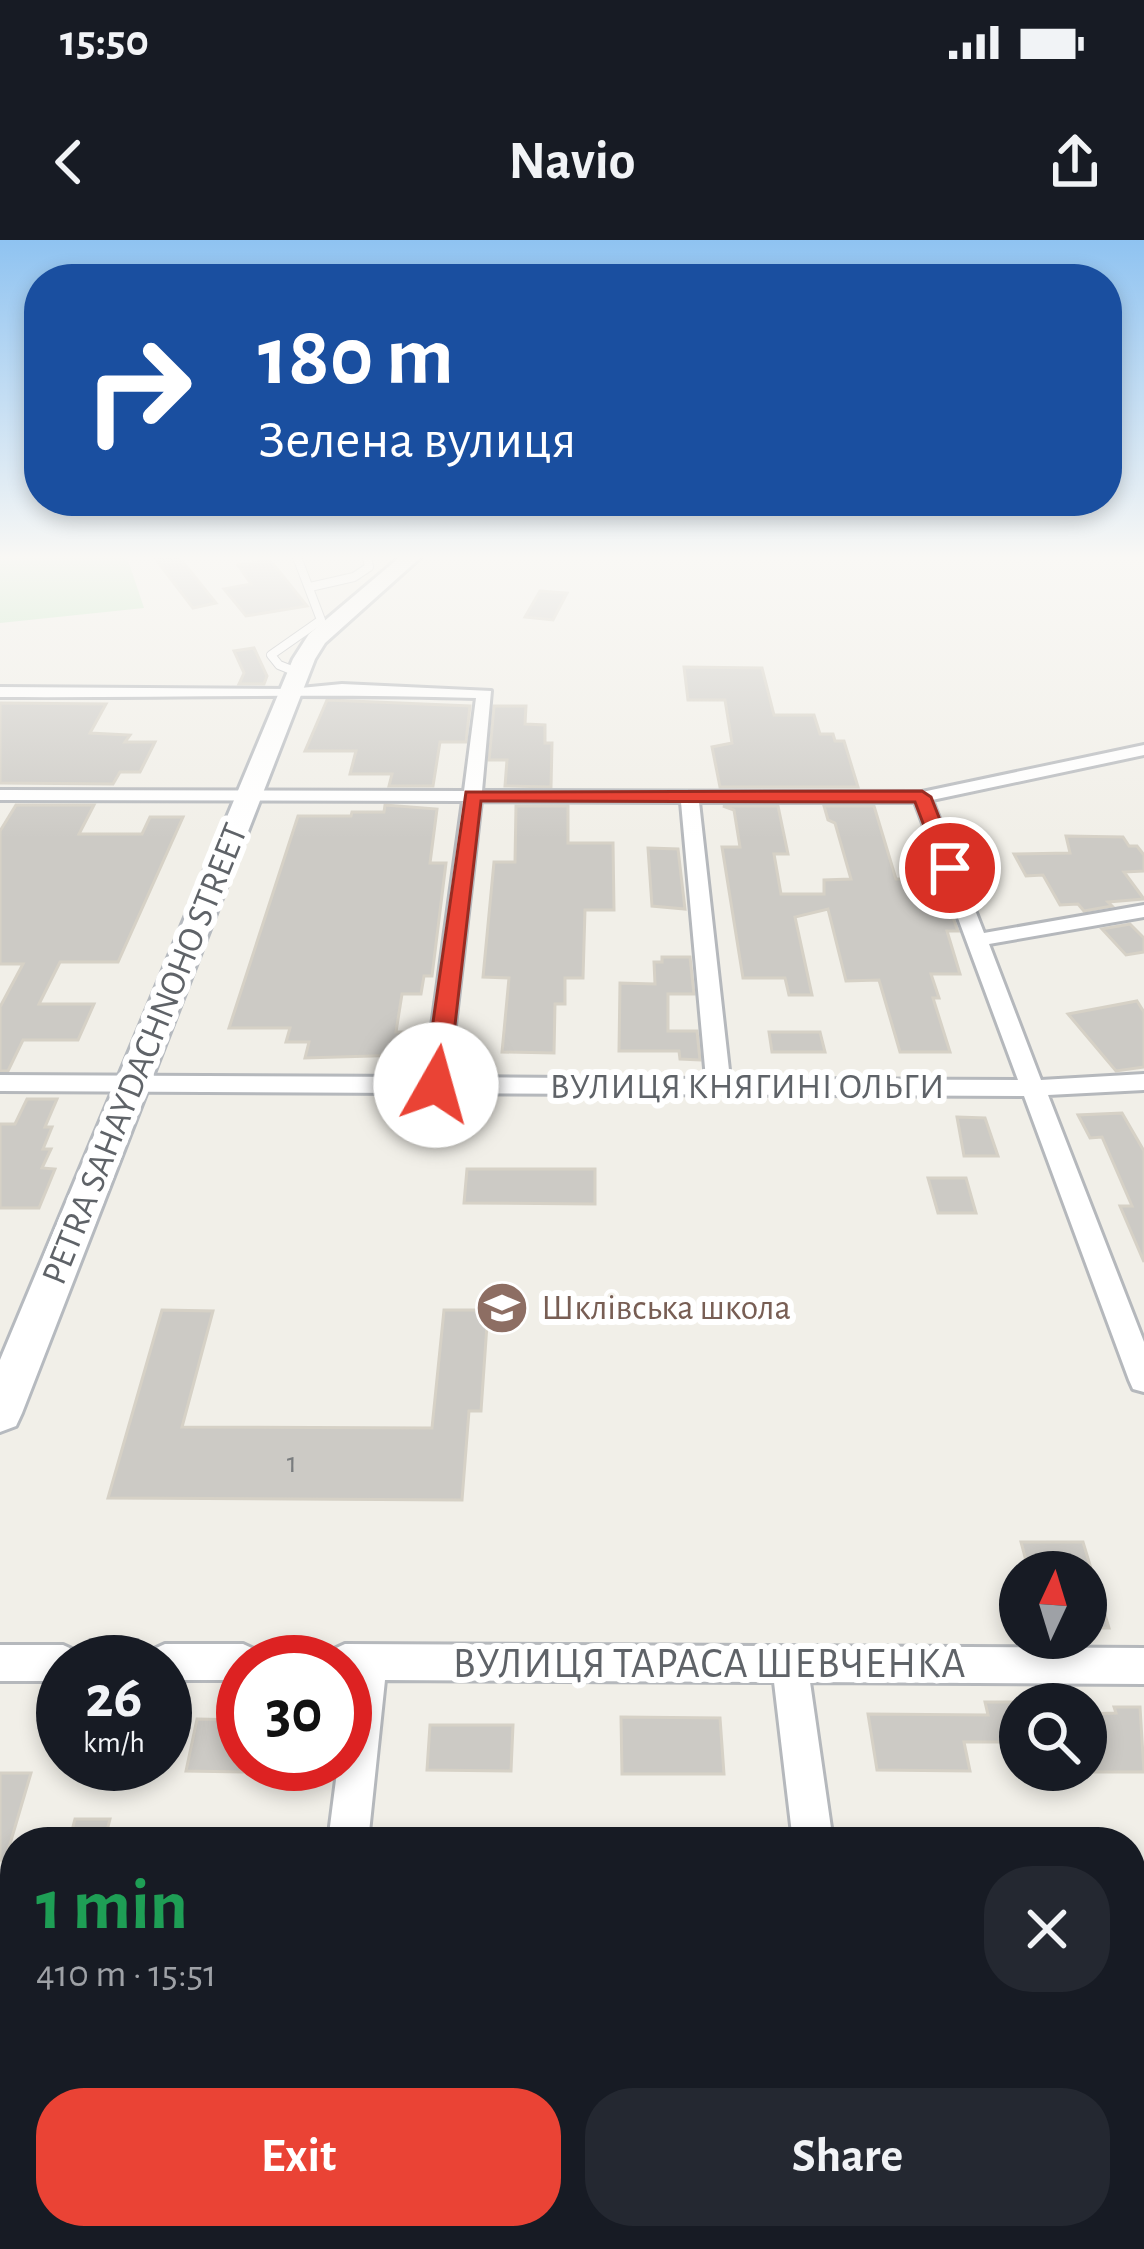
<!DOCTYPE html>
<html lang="en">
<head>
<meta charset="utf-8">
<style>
	:root { --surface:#171b24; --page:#242831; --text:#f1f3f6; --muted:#9ea1a6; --accent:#ea4335 }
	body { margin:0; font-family:"Alegreya Sans",sans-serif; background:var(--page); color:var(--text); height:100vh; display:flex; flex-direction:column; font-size:45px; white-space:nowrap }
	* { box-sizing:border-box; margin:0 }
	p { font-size:39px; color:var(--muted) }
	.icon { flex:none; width:66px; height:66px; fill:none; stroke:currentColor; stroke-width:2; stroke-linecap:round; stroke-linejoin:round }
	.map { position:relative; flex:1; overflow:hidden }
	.panel { position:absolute; left:0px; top:1587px; width:1146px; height:423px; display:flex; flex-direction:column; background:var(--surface); border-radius:48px 48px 0 0; box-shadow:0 6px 18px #0003 }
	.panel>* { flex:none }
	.banner { position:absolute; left:24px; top:24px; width:1098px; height:252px; border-radius:48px; box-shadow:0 6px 18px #0003; background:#1a4fa0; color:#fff; overflow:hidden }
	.needle { width:78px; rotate:4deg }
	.buttons { position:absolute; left:999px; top:1311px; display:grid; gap:24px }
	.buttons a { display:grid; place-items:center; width:108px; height:108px; border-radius:50%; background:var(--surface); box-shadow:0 6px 18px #0003; font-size:60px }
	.speed { position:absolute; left:36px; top:1395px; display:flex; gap:24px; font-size:60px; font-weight:700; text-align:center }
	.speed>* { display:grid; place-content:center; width:156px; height:156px; border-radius:50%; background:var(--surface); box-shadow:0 6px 18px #0003; line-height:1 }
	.speed small { font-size:30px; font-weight:400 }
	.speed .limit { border:18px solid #d22; background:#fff; color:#111 }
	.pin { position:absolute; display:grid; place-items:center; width:102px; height:102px; color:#fff; margin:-51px; border:6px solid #fff; border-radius:50%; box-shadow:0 3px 12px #0007 }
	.me { position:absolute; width:132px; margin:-66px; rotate:7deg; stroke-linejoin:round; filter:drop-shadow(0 0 9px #0008) }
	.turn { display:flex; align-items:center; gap:42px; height:252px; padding:0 36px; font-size:54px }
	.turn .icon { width:156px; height:156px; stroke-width:2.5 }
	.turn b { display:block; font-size:84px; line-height:102px }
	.round { display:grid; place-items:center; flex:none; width:126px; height:126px; border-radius:48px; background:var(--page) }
	.head { display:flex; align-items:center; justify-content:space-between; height:204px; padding:0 36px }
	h1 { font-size:72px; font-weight:700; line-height:90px; color:#1e9e55 }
	.primary-button { display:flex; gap:24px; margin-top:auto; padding:24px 36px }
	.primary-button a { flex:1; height:138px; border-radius:48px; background:var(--accent); color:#fff; font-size:48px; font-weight:700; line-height:138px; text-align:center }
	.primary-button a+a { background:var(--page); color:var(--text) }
	.status { display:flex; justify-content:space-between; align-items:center; height:84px; padding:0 60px; background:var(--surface); direction:ltr }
	.status svg { height:33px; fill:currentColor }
	header { display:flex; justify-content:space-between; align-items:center; height:156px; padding:0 36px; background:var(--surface); font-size:54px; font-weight:700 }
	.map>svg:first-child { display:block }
</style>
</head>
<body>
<div class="status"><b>15:50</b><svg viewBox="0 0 49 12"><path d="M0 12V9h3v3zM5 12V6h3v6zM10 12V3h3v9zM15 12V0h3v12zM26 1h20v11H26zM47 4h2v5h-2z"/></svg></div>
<header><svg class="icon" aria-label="back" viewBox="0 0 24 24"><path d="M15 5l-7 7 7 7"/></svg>Navio<svg class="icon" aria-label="share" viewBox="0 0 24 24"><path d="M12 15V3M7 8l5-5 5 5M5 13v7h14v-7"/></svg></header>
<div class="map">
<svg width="1144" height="2009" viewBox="0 0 1144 2009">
	<rect width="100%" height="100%" fill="#f1efe8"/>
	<!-- green -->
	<path fill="#c5e8c5" d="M0 317H127L144 368 0 383Z"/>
	<!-- building -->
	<g fill="#cccac5" stroke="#d6d1c6" stroke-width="3">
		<path d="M154 317H179L216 363 193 368Z"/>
		<path d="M270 320 307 366 246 376 224 349 251 344 238 325Z"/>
		<path d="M540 351 567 353 553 380 525 377Z"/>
		<path d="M254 408 267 436 264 444H239L244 433 234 411Z"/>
		<path d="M684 427 762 428 774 475H814L820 494H833L835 501H844L858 547H720L712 507 732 503 725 460H688Z"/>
		<path d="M327 460 470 466 466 502H440L433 546H389L392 534H350L356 511H305Z"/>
		<path d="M0 463 106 464 90 493 130 495 125 502H155L140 532H120L113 544 0 543Z"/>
		<path d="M494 466H526L525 484 545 485V503H552L551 547 505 546 507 520H489Z"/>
		<path d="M16 565H94L79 594H142L150 577H183L118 722H60L39 764H94L78 800H23L8 831H0V767L23 724H0V591Z"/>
		<path d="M385 565 437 569 430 623H446L432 736H424L421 754H402L396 792H409L406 815 305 818 309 802H286L290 788H229L298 576H351L352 572H384Z"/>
		<path d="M516 566H568V603H613L614 670H585L583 738H565V764H555L554 813 502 812 509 738 483 737 494 622H515Z"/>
		<path d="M723 566H778L788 614H774L781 654H824V640L851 639 835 583 828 580 824 566H874L896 639H933L937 649H942L958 691H947L960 734H931L939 758H933L950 812H900L879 740 846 741 828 669 795 677 812 755H789L785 738H743L722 607H740L734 570Z"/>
		<path d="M1066 596 1123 597 1129 606H1137L1144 615V631L1124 632 1144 659 1108 662 1112 666 1084 671 1078 664 1060 665 1043 635 1026 636 1014 614 1070 613Z"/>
		<path d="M648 608 678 609 685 669 652 666Z"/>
		<path d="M1130 684 1144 698V712L1126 715 1102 689Z"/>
		<path d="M662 717H690L694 754H668V791H697L700 820 680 819 679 811H619L620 743 655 744 654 722H662Z"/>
		<path d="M1137 761 1144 772V827L1116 831 1068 774Z"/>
		<path d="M769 792H820L825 812H772Z"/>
		<path d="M27 859H57L45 887H52L43 909H51L42 928 55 929 39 968H0V884H15Z"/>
		<path d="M1122 873 1144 911V1022L1120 966H1132L1102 897 1090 898 1078 875Z"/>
		<path d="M957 877 985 878 998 916H964Z"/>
		<path d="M467 929H595V964L464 963Z"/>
		<path d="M928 938H966L976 973H938Z"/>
		<path d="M162 1070 213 1071 182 1187 432 1188 444 1070H488L481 1171H469L462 1260 108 1258Z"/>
		<path d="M1021 1302H1083L1109 1388H1086V1332H1029Z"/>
		<path d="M985 1462H1020V1502H964L970 1531 877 1530 868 1474 988 1475Z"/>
		<path d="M1114 1467H1140L1144 1532H1086V1474L1116 1473Z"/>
		<path d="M621 1477 720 1478 724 1534H622Z"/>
		<path d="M197 1479 243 1480V1532L186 1531Z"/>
		<path d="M430 1485H513L511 1531 427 1530Z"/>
		<path d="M0 1533H31L5 1621 0 1620Z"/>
		<path d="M75 1579H110L104 1602H69Z"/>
	</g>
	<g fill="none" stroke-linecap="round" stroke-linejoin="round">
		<!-- lane casing -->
		<g stroke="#b5b8bc" stroke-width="10">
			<g id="lane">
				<path d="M297 317 321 380 271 415 279 425 299 433"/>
				<path d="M310 347 354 337 369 327 367 317"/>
			</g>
		</g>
		<!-- street casing -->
		<g stroke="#b5b8bc" stroke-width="6">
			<g id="street">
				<path d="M342 444 491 451 482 551 922 552 1144 505V515L932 560 984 693 1144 665V677L989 704 1041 840 1144 834V850L1048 855 1144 1102V1152L1133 1149 1129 1140 1024 856 0 851V835L425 837 463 561 0 560V550L464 551 476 458C318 453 159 458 0 457V447L290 449ZM481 561 681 562 706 839 449 837ZM699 562H915L1018 840 730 839Z"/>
				<path d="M165 1404H243L256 1410 261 1422H243V1440H165V1422H147L152 1410Z"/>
				<path d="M345 1404 1144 1408V1444L810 1442 833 1602H793L774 1442 385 1440 368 1602H328L338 1524H345L349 1440H345V1422H327L332 1410Z"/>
				<path d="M0 1405H63L76 1411 80 1422H63V1441H0Z"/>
				<path d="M277 1995H325L324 2009H276Z"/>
				<path d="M840 1995H888L890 2009H842Z"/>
			</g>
		</g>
		<!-- secondary casing -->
		<g stroke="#b6babf" stroke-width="6">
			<path id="secondary" d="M400 317H421L325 403 315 419 22 1173 16 1186 0 1192V1120L293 419 309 394Z"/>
		</g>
		<!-- lane -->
		<use href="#lane" stroke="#fff" stroke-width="8"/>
		<!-- street -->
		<use href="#street" fill="#fff" fill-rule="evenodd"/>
		<!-- secondary -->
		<use href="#secondary" fill="#fff" fill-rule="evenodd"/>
	</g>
	<!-- sky -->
	<linearGradient id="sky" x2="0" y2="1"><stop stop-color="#8fc3f1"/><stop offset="0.53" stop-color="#f9f8f5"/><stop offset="1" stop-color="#f9f8f5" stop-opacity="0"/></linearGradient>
	<rect width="1144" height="599" fill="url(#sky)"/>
	<!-- route -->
	<path fill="#ea4335" stroke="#982c22" stroke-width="3" d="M922 551 931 557 959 628 956 633 940 628 915 562 481 561 448 845 436 853 424 845 466 552Z"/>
	<!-- icons -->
	<defs>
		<g id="school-disc" transform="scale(2.7)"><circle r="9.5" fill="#8d6e63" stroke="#fff"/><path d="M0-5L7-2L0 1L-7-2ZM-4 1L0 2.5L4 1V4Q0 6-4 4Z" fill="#fff"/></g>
	</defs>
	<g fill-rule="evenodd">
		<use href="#school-disc" x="502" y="1068"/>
	</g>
	<g text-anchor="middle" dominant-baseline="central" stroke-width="12" stroke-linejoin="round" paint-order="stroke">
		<!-- number labels -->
		<g font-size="30" fill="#7a7d7f">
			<text x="292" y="1223">1</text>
		</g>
		<!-- street labels -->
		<g font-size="36" fill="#5f6368" stroke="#fff">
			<text transform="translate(145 814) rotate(-68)">PETRA SAHAYDACHNOHO STREET</text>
			<text x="747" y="847">ВУЛИЦЯ КНЯГИНІ ОЛЬГИ</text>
		</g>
		<!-- education labels -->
		<g font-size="36" fill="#785e54" stroke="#fff" text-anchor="start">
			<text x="541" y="1068">Шклівська школа</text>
		</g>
		<!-- near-street labels -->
		<g font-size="42" fill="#5f6368" stroke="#fff">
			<text x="709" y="1424">ВУЛИЦЯ ТАРАСА ШЕВЧЕНКА</text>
		</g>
	</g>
</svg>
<div class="buttons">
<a><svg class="needle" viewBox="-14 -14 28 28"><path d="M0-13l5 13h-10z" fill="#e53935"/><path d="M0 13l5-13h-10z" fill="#9ea1a6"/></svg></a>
<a><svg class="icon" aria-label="search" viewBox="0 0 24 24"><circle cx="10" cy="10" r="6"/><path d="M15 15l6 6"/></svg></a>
</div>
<div class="speed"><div>26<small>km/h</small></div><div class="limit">30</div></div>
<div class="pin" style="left:950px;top:628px;background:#d93025"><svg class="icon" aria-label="arrive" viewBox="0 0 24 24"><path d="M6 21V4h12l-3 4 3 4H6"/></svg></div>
<svg class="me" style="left:436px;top:845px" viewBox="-20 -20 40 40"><circle r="19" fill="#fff"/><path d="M0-13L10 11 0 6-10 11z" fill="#ea4335"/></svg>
<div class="banner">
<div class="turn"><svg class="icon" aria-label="right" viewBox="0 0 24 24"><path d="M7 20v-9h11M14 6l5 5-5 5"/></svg><div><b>180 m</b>Зелена вулиця</div></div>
</div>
<section class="panel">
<div class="head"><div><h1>1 min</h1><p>410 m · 15:51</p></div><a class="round"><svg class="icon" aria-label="close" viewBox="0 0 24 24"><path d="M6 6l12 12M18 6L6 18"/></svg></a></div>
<div class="primary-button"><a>Exit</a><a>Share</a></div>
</section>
</div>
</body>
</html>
